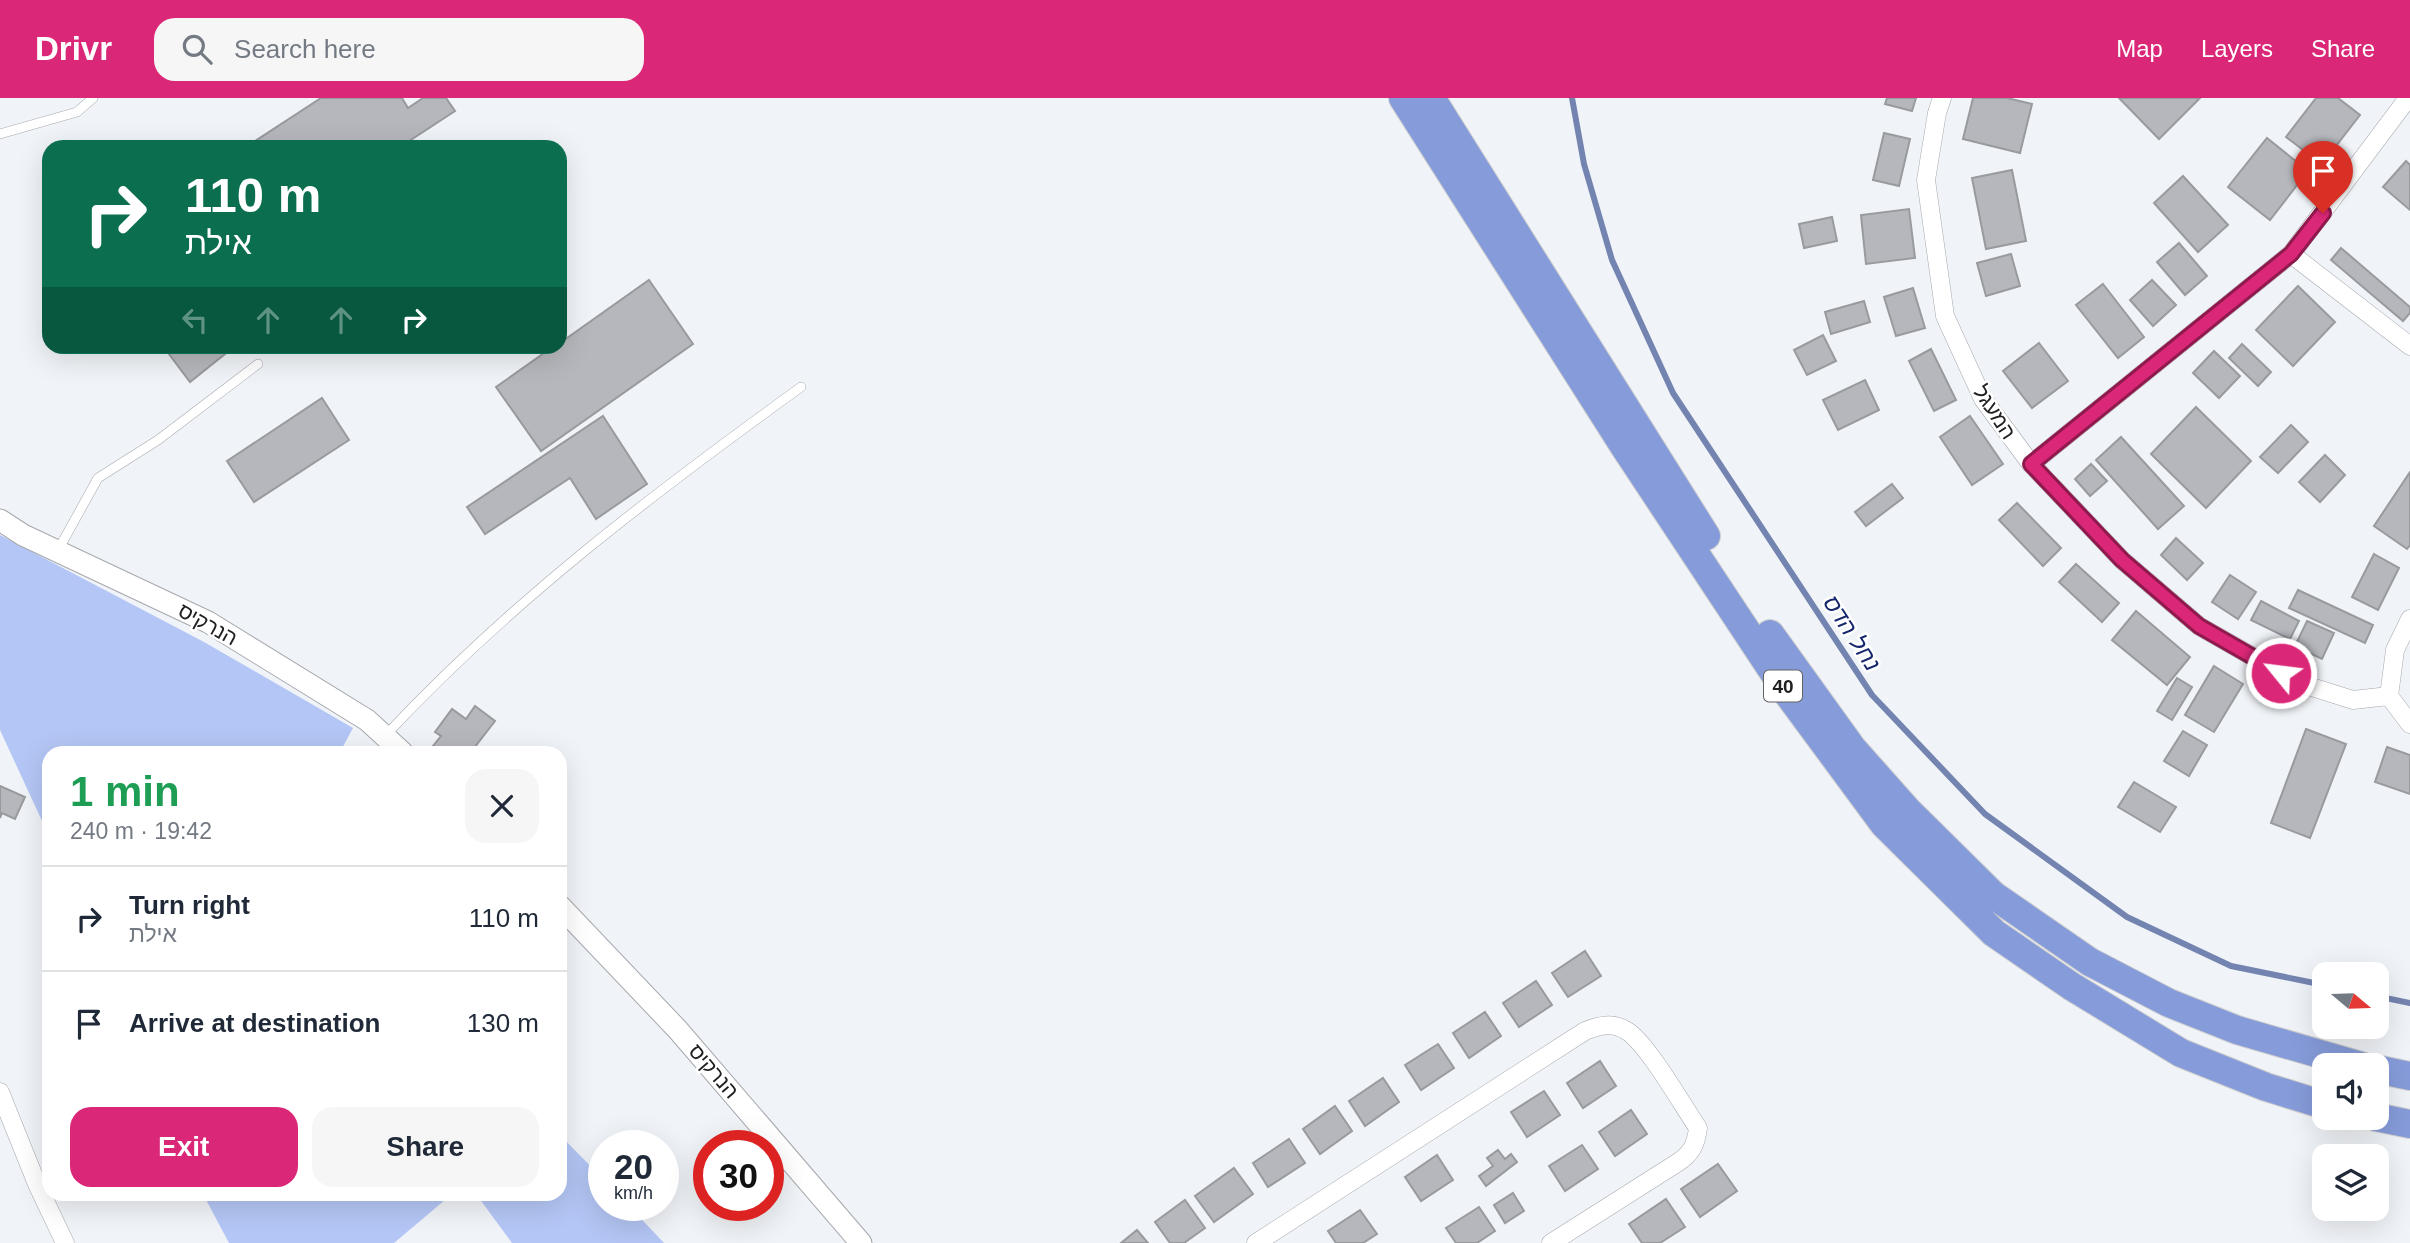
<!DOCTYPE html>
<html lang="en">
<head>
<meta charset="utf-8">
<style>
	:root { --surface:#fff; --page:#f6f6f7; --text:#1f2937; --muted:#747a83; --line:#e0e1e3; --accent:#db2777 }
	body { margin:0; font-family:Helvetica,Heebo,sans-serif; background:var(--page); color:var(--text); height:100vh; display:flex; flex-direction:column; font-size:26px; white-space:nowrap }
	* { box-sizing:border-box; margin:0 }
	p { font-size:23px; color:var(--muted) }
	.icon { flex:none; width:38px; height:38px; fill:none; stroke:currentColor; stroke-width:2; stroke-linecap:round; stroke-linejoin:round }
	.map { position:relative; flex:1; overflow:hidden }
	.sheet { position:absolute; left:42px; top:648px; width:525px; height:455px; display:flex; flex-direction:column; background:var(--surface); border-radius:21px; box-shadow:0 7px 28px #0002 }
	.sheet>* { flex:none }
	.banner { position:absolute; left:42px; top:42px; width:525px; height:214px; border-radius:21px; box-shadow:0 7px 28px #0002; background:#0b6e4f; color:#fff; overflow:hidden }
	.needle { width:46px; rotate:109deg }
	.controls { position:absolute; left:2312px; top:864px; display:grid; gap:14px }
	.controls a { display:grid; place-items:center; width:77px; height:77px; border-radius:14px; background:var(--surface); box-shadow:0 7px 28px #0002; font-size:35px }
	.speed { position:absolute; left:588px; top:1032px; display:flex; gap:14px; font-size:35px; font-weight:700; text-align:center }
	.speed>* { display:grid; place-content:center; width:91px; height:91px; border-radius:50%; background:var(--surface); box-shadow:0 7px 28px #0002; line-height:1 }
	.speed small { font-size:18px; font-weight:400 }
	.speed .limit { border:10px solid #d22; background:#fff; color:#111 }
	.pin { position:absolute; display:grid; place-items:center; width:60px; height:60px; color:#fff; margin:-72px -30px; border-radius:50% 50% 50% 0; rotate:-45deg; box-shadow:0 0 7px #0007 }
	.pin .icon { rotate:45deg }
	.me { position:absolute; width:77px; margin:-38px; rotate:299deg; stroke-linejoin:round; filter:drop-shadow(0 0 5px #0008) }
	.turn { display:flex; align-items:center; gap:24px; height:147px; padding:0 28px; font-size:32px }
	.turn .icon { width:91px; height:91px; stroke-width:2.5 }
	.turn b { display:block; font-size:49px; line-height:60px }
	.lanes { display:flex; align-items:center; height:66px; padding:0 28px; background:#0003; justify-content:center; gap:35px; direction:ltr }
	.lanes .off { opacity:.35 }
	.round { display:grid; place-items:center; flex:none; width:74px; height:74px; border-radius:21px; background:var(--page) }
	.summary { display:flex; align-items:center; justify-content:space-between; height:119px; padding:0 28px }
	h1 { font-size:42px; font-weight:800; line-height:52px; color:#1e9e55 }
	.cta { display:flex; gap:14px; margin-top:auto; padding:14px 28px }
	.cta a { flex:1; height:80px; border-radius:21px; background:var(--accent); color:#fff; font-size:28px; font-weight:800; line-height:80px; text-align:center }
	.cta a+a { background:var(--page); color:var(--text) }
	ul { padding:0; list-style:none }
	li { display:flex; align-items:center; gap:21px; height:105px; padding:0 28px; border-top:2px solid var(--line) }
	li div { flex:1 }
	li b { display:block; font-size:26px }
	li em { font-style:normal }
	header { display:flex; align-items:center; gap:42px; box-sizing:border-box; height:98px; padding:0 35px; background:var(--accent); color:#fff }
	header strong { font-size:33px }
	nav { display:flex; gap:38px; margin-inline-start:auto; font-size:24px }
	.search { width:490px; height:63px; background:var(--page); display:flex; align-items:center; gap:18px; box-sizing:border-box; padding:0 24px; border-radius:21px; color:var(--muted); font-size:26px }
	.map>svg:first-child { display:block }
</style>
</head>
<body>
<header>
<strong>Drivr</strong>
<div class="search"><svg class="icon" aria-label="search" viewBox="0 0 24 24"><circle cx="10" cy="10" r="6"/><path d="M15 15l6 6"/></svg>Search here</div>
<nav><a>Map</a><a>Layers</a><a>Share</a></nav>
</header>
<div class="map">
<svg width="2410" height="1145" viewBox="0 0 2410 1145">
	<rect width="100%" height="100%" fill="#f0f3f7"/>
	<!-- green -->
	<g fill="#b4c6f5">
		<path d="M0 437 204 544 353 630 340 654H49V738L0 632Z"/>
		<path d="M560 1037 604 1082V1108H629L664 1145H512L476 1096H560Z"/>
		<path d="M203 1096H452L394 1145H229Z"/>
	</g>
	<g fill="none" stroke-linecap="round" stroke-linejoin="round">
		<!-- stream -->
		<g stroke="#7484b0" stroke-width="6">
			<path d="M1572 0 1584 66 1612 162 1673 295 1872 597 1985 716 2127 819 2231 868 2324 887"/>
			<path d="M2376 898 2410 905"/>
		</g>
	</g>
	<!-- building -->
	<g fill="#b5b7bc" stroke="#989a9e" stroke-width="2">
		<path d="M321 0H402L408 10 423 0H446L455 13 400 49H246Z"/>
		<path d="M1887 0H1916L1912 13 1885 6Z"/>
		<path d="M1973 0H2007L2032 6 2020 55 1963 41Z"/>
		<path d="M2119 0H2200L2159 41Z"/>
		<path d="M2316 0H2338L2360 17 2322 66 2286 39Z"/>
		<path d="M1884 35 1910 41 1899 88 1873 82Z"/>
		<path d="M2267 40 2308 73 2270 122 2228 89Z"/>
		<path d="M2406 63 2410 67V112L2383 89Z"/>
		<path d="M2012 72 2026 143 1986 151 1972 80Z"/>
		<path d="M2183 78 2228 127 2198 154 2154 105Z"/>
		<path d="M1909 111 1915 160 1866 166 1861 117Z"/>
		<path d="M1832 119 1837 143 1804 150 1799 126Z"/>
		<path d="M2179 145 2207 178 2185 197 2157 164Z"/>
		<path d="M2341 150 2410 209V215L2403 223 2331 162Z"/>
		<path d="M2011 156 2020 188 1986 198 1977 165Z"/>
		<path d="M649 182 693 246 541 353 496 289 554 248H560V245Z"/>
		<path d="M2152 182 2176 207 2153 228 2130 202Z"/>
		<path d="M2103 186 2144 239 2118 260 2076 207Z"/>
		<path d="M2298 188 2335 224 2293 268 2256 232Z"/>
		<path d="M1913 190 1925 230 1896 238 1884 199Z"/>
		<path d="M1864 203 1870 224 1831 236 1825 214Z"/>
		<path d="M1823 237 1836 263 1807 277 1794 252Z"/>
		<path d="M2039 245 2068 283 2032 310 2003 273Z"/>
		<path d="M2242 246 2271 274 2258 288 2229 260Z"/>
		<path d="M163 248H235L190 284Z"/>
		<path d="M1931 251 1956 302 1934 313 1909 263Z"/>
		<path d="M2214 253 2240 278 2219 300 2193 275Z"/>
		<path d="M1865 282 1879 312 1838 332 1823 302Z"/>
		<path d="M322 300 349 342 254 404 227 363Z"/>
		<path d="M2196 309 2251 363 2206 410 2151 356Z"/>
		<path d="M603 318 647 386 596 421 570 380 485 436 467 409Z"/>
		<path d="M1970 318 2003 366 1972 387 1940 339Z"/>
		<path d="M2291 327 2308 344 2278 375 2260 359Z"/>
		<path d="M2121 339 2184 408 2158 431 2096 362Z"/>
		<path d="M2325 357 2345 377 2320 404 2299 384Z"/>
		<path d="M2091 366 2107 383 2090 398 2075 381Z"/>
		<path d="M2410 374V447L2407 451 2374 428Z"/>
		<path d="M1892 386 1903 400 1866 428 1855 414Z"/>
		<path d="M2017 405 2061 450 2043 468 1999 422Z"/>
		<path d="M2176 440 2203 465 2187 482 2161 457Z"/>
		<path d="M2374 456 2399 470 2378 512 2352 499Z"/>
		<path d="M2076 466 2119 505 2102 524 2059 484Z"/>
		<path d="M2230 477 2256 494 2238 521 2212 504Z"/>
		<path d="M2298 492 2373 527 2365 545 2289 510Z"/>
		<path d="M2261 503 2299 523 2290 541 2251 522Z"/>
		<path d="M2136 513 2190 559 2167 587 2112 542Z"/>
		<path d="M2307 523 2334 535 2322 561 2295 548Z"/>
		<path d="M2214 568 2243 586 2214 634 2185 617Z"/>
		<path d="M2177 580 2192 589 2172 622 2157 613Z"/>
		<path d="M475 608 495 623 471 654H442L433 648 441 638 435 634 452 611 466 621Z"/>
		<path d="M2306 631 2346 646 2310 740 2271 725Z"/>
		<path d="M2183 633 2207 647 2189 678 2164 663Z"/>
		<path d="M2387 649 2410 657V696L2375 684Z"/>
		<path d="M2134 684 2176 709 2160 734 2118 709Z"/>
		<path d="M0 688 25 699 15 721 2 715 0 720Z"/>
		<path d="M1585 853 1601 878 1568 899 1552 875Z"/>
		<path d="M1536 883 1552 907 1519 929 1503 905Z"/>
		<path d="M1485 914 1501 938 1469 960 1453 935Z"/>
		<path d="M1438 946 1454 970 1421 992 1405 967Z"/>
		<path d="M1600 963 1616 988 1583 1010 1567 985Z"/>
		<path d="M1383 980 1399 1004 1365 1028 1349 1003Z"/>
		<path d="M1544 993 1560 1017 1527 1039 1511 1014Z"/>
		<path d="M1335 1008 1352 1033 1320 1056 1303 1031Z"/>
		<path d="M1631 1012 1647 1036 1615 1058 1599 1034Z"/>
		<path d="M1289 1041 1305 1065 1268 1089 1253 1065Z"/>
		<path d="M1582 1047 1598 1071 1565 1093 1549 1068Z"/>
		<path d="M1498 1052 1505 1061 1511 1056 1517 1064 1486 1088 1479 1078 1493 1068 1487 1060Z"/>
		<path d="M1437 1057 1453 1082 1421 1103 1405 1079Z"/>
		<path d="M1718 1066 1737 1093 1700 1119 1681 1091Z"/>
		<path d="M1234 1070 1253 1096 1214 1124 1195 1098Z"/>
		<path d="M1513 1095 1524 1113 1505 1125 1494 1107Z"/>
		<path d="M1666 1101 1685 1129 1660 1145H1642L1629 1126Z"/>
		<path d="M1185 1102 1205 1130 1184 1145H1170L1155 1124Z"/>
		<path d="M1479 1109 1495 1133 1477 1145H1456L1446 1130Z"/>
		<path d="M1360 1112 1377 1136 1363 1145H1336L1328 1133Z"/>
		<path d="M1137 1132 1148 1145H1121Z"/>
	</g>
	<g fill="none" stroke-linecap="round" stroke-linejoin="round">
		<!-- service casing -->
		<g stroke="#a6a8ad" stroke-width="10">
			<g id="service">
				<path d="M0 36 77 14 93 0"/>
				<path d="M57 454 98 380 158 342 258 266"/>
				<path d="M385 638C510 504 653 396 801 289"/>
			</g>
		</g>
		<!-- minor casing -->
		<g stroke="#a6a8ad" stroke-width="19">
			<g id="minor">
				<path d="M1942 0 1937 15 1926 82 1945 218 1983 301 2031 366 2122 462 2199 528 2299 585 2353 602 2389 598 2410 626"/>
				<path d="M2291 156 2410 248"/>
				<path d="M2031 366 2291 156 2408 0"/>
				<path d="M2389 598 2395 552 2410 521"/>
				<path d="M0 994 37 1086 65 1145"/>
				<path d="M1256 1145 1585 933C1600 927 1613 924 1627 933 1647 945 1683 1008 1698 1030 1696 1047 1691 1056 1677 1065L1551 1145"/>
			</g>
		</g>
		<!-- tertiary casing -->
		<g stroke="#a6a8ad" stroke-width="23">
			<g id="tertiary">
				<path d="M0 422 23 437 208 524 367 622 402 654"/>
				<path d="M560 808 678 932 861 1145"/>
			</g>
		</g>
		<!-- trunk casing -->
		<g stroke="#cecece" stroke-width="30">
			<g id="trunk">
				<path d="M1403 0 1624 348 1788 596 1884 726 1994 835 2071 888 2181 955 2266 989 2324 1007"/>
				<path d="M1431 0 1706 438"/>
				<path d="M1770 536 1852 650 1908 713 1993 797 2090 864 2169 905 2237 932 2361 968"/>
				<path d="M2376 971 2410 978"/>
				<path d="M2376 1019 2410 1026"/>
			</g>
		</g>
		<!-- service -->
		<use href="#service" stroke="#fff" stroke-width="9"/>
		<!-- minor -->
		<use href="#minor" stroke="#fff" stroke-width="18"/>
		<!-- tertiary -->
		<use href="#tertiary" stroke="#fff" stroke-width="21"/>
		<!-- trunk -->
		<use href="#trunk" stroke="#869cda" stroke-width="28"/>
	</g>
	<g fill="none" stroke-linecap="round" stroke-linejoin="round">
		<!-- route casing -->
		<g stroke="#8e194d" stroke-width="18">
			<path id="route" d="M2281 575 2199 528 2122 462 2031 366 2291 156 2323 115"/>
		</g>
		<!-- route -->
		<use href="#route" stroke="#db2777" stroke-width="12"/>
	</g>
	<g text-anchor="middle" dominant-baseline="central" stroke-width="5" stroke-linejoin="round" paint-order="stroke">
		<!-- shield labels -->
		<rect fill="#fff" stroke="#636364" stroke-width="2" x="1764" y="572.5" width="38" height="31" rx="5"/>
		<g font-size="19" font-weight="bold" fill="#202022">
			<text x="1783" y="588">40</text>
		</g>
		<!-- street labels -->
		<g font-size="21" fill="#202022" stroke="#fff">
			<text transform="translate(1995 314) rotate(57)">המעגל</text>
			<text transform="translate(208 526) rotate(29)">הנרקיס</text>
			<text transform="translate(714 973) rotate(49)">הנרקיס</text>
		</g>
		<!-- water labels -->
		<g font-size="23" font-style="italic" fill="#15266c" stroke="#fff">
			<text transform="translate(1852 535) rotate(57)">נחל הדס</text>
		</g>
	</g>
</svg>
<div class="controls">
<a><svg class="needle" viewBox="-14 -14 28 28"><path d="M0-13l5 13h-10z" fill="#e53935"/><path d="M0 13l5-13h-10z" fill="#747a83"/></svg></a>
<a><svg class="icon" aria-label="sound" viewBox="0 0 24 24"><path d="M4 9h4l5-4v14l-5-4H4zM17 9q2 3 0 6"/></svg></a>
<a><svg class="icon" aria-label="layers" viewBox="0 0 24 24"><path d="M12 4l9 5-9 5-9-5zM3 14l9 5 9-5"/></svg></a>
</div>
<div class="speed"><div>20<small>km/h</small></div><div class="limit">30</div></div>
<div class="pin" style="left:2323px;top:115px;background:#d93025"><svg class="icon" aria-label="arrive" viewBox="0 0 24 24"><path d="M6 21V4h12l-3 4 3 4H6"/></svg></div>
<svg class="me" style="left:2281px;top:575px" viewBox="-20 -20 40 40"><circle r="17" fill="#db2777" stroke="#fff" stroke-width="3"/><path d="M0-11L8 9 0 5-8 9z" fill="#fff"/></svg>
<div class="banner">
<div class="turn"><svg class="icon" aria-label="right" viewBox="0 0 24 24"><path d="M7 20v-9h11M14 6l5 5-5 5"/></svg><div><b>110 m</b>אילת</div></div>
<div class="lanes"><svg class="icon off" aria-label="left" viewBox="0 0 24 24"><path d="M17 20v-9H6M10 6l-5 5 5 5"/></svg><svg class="icon off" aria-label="ahead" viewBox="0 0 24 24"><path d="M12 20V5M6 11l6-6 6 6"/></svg><svg class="icon off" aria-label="ahead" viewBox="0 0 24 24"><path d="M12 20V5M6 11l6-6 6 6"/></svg><svg class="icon" aria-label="right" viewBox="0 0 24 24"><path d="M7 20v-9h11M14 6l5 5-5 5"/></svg></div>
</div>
<section class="sheet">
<div class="summary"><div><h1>1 min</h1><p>240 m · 19:42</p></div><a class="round"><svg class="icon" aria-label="close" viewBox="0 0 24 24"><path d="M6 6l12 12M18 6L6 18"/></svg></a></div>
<ul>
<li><svg class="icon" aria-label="right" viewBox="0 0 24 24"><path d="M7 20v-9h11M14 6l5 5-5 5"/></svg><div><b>Turn right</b><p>אילת</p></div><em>110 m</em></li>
<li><svg class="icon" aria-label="arrive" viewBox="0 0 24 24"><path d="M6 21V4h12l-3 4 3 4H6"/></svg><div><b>Arrive at destination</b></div><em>130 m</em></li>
</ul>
<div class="cta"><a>Exit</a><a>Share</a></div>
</section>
</div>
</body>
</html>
